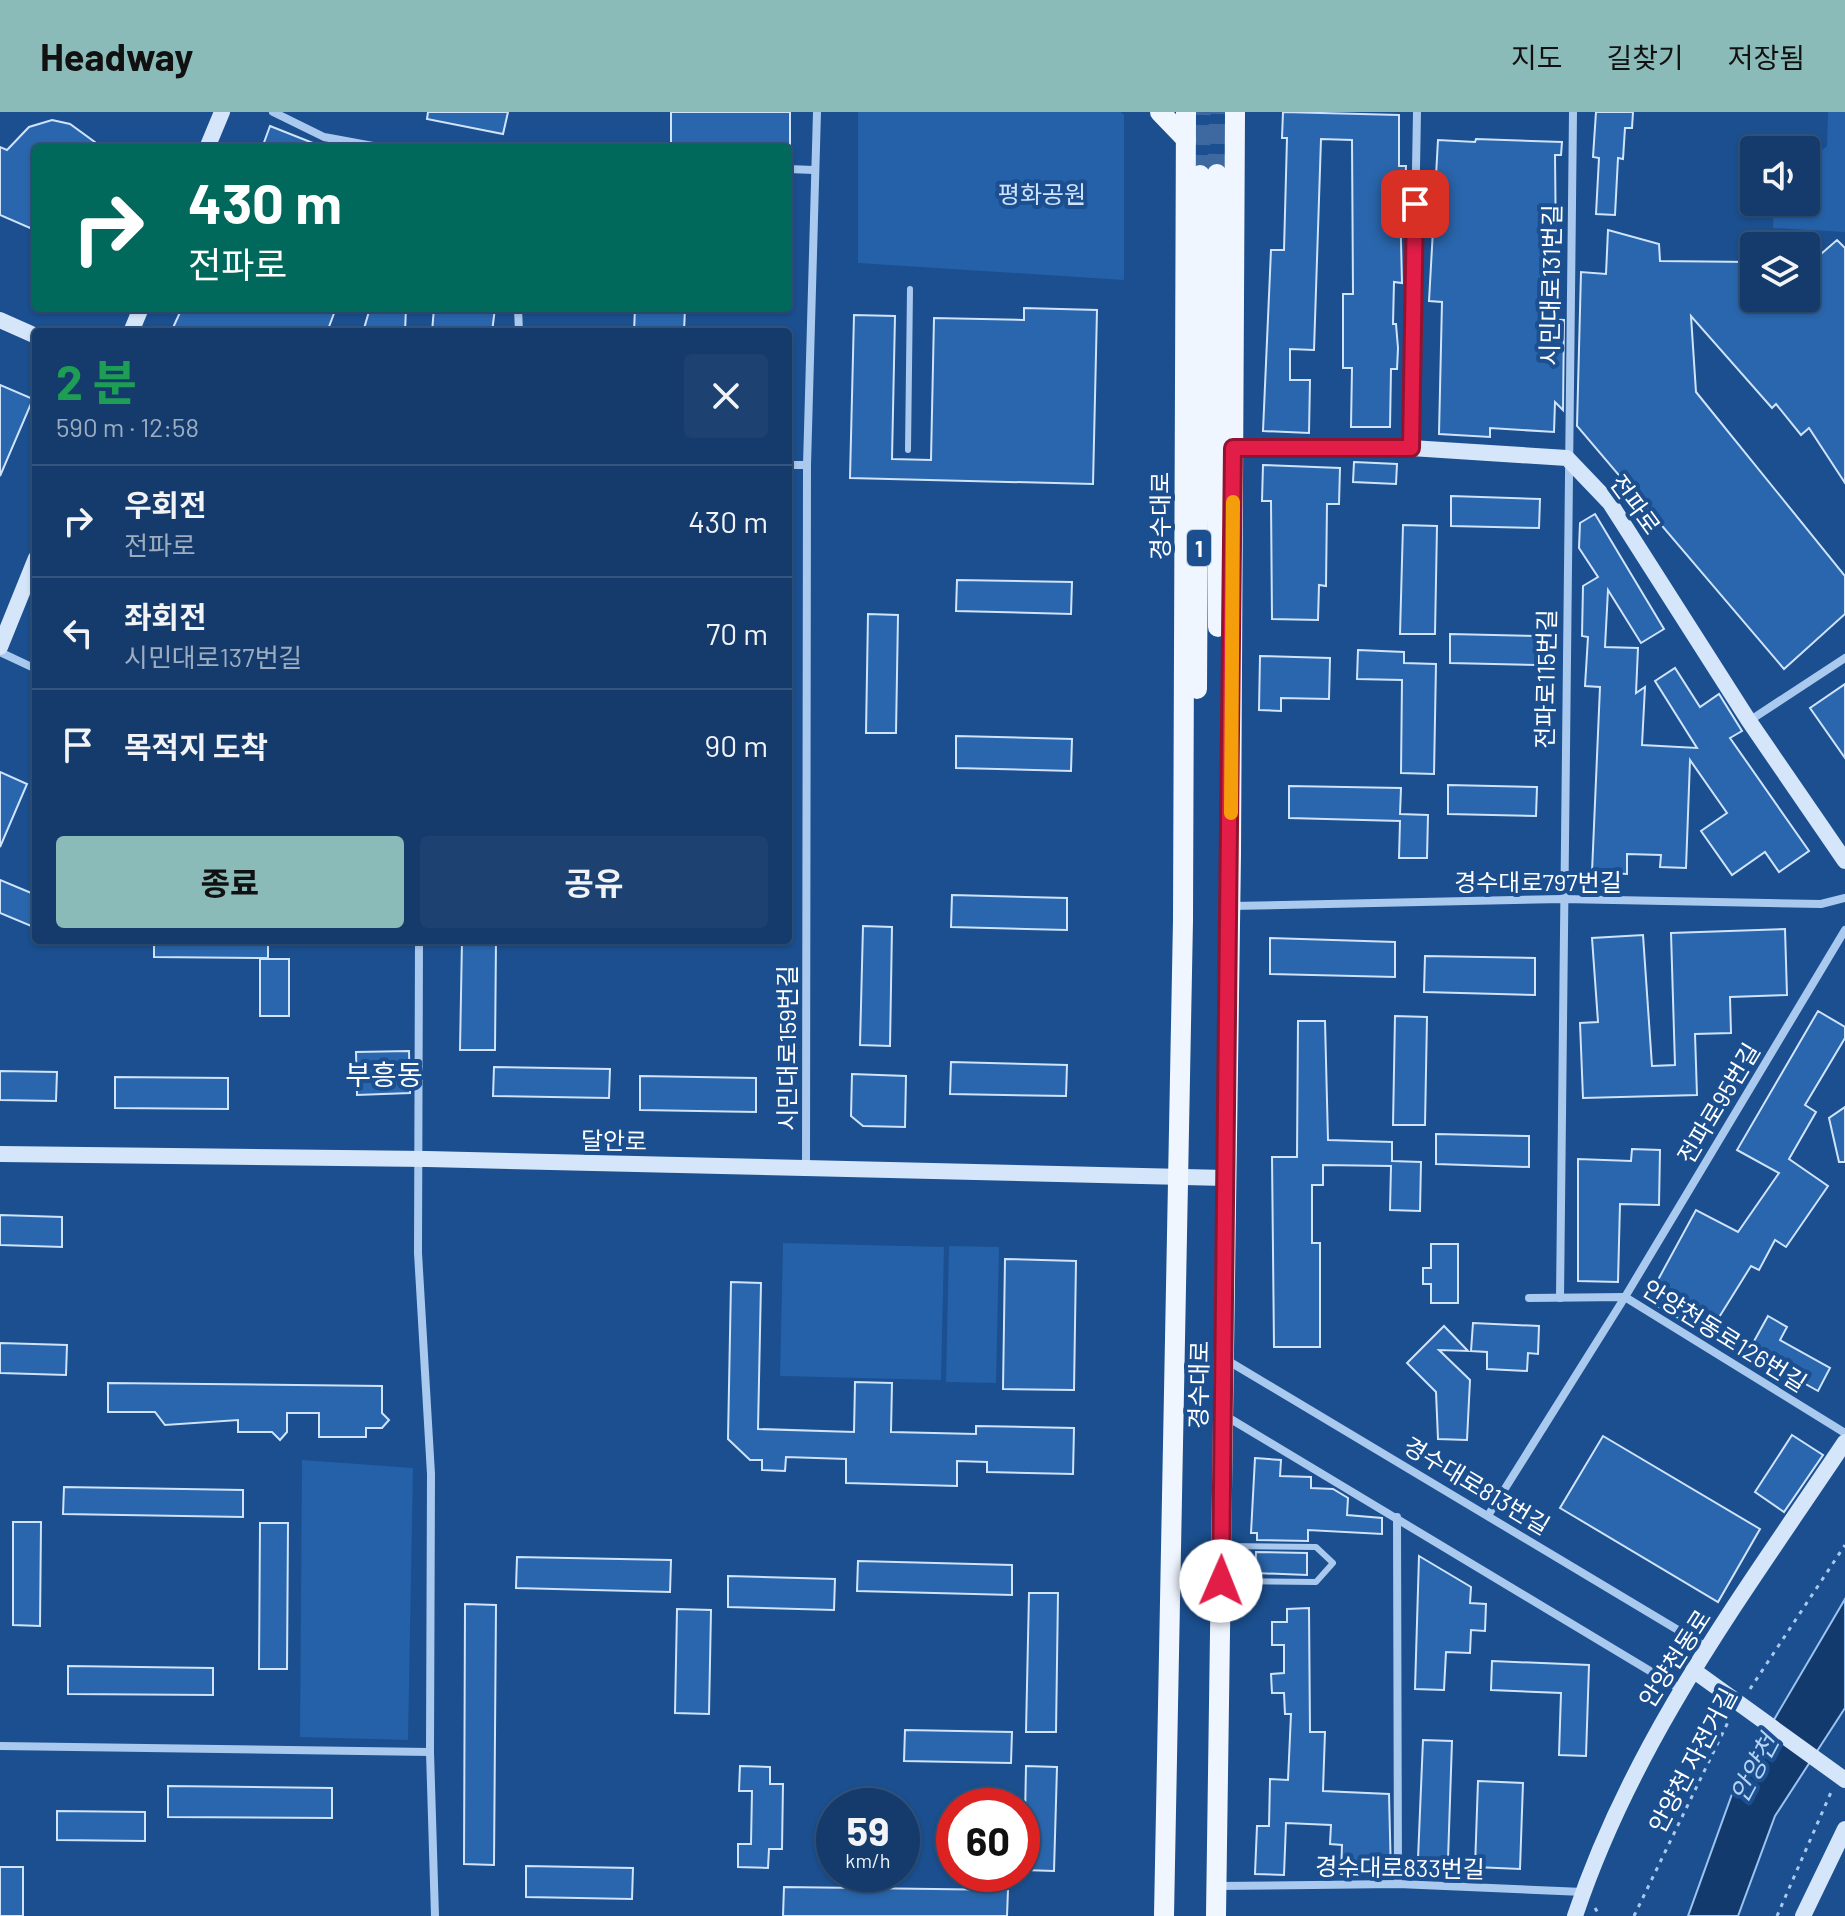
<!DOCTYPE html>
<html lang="ko">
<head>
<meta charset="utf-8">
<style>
	:root { --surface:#143b6b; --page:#1d4271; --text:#f1f3f6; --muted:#9dadc1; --line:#33557e; --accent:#8bbbb9 }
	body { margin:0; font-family:Barlow,"Noto Sans KR",sans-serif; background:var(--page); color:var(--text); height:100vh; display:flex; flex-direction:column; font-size:30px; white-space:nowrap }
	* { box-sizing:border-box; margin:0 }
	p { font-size:26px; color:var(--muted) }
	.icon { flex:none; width:44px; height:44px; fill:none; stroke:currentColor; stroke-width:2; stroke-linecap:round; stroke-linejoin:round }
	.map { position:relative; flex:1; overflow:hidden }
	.drawer { position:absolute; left:32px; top:216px; width:760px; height:616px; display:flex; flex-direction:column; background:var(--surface); border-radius:8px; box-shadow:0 2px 6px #0004,0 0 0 2px var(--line) }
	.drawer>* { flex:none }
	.banner { position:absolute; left:32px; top:32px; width:760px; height:168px; border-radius:8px; box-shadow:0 2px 6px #0004,0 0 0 2px var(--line); background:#00695c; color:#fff; overflow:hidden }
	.buttons { position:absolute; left:1740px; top:24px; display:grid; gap:16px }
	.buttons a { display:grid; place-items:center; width:80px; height:80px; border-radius:8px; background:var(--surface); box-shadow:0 2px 6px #0004,0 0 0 2px var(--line); font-size:40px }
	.speed { position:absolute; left:816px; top:1676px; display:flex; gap:16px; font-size:40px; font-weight:700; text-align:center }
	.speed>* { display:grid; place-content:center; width:104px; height:104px; border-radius:50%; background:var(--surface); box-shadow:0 2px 6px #0004,0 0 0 2px var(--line); line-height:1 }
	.speed small { font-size:20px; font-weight:400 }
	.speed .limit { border:12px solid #d22; background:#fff; color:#111 }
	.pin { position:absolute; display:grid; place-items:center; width:68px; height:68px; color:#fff; margin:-34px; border-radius:16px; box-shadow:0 4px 12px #0006 }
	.me { position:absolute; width:88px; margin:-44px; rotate:1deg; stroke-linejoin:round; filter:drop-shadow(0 0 6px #0008) }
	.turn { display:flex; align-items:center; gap:28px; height:168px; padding:0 24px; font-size:36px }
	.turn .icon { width:104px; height:104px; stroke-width:2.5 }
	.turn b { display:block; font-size:56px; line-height:68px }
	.round { display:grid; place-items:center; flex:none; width:84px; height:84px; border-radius:8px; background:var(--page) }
	.head { display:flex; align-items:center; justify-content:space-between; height:136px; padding:0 24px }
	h1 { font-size:48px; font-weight:700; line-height:60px; color:#1e9e55 }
	.cta { display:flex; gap:16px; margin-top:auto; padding:16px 24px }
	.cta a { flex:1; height:92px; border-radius:8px; background:var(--accent); color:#111; font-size:32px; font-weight:700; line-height:92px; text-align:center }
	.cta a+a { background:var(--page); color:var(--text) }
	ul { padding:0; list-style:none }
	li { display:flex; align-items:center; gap:24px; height:112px; padding:0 24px; border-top:2px solid var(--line) }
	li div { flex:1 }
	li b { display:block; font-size:30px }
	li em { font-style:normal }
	header { display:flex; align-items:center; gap:48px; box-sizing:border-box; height:112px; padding:0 40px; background:var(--accent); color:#111 }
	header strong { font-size:38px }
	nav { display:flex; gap:44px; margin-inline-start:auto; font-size:28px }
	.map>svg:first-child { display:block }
</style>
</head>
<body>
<header>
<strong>Headway</strong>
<nav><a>지도</a><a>길찾기</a><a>저장됨</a></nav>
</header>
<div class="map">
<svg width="1845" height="1804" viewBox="0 0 1845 1804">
	<rect width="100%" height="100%" fill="#1b4f8f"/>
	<!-- green -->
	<g fill="#2461a8">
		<path d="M858 0H1121L1124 3V168L858 151Z"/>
		<path d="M1828 0H1845V120L1773 116 1774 90H1806V50L1827 34Z"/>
		<path d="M783 1131 944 1135 941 1268 780 1264Z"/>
		<path d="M949 1134 999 1135 996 1271 946 1270Z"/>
		<path d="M302 1348 413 1356 408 1628 300 1625Z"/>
	</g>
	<!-- water -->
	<path fill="#123a6d" stroke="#9cc4f0" stroke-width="2" d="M1845 1487V1596L1775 1704 1738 1804H1688L1735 1674Z"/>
	<!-- building -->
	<g fill="#2a66ad" stroke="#cfe3fa" stroke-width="2">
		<path d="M428 0H508L503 22 427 7Z"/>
		<path d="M671 0H790V33L671 31Z"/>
		<path d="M1283 0 1399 3V54H1406L1405 88H1400L1402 171 1394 170 1393 212H1396L1398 236 1397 257H1391L1390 315H1351L1352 256H1343V182H1353L1352 28 1321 27 1314 238 1290 237V268H1310L1309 321 1263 319 1271 138H1284L1287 26H1282Z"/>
		<path d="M1596 0H1633L1632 16H1625L1623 47 1618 46 1615 103 1596 102 1599 46 1593 45Z"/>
		<path d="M52 8 70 12 103 36H36V105L30 116 0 103V35L7 38 29 15Z"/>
		<path d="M270 14 323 35V36H262Z"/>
		<path d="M1476 27 1562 30 1561 43H1555L1556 140 1545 139 1542 207 1564 208 1563 298 1555 290 1554 320 1490 316V325L1439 322 1442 190 1429 189 1438 28 1475 30Z"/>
		<path d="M1608 118 1659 132 1660 149 1751 150 1754 186H1806V155L1837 128 1845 136V371L1809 316 1801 323 1776 292 1772 296 1691 204 1696 280 1845 464V502L1784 557 1577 314 1581 160 1606 162Z"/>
		<path d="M182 196H336L327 220H171Z"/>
		<path d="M370 196H406L405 220H363Z"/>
		<path d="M434 196H495L492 220H432Z"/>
		<path d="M635 196H685L684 220H634Z"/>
		<path d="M1024 196 1097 198 1093 372 850 366 854 203 895 204 892 347 931 348 934 206 1024 208Z"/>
		<path d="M0 273 33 287 0 364Z"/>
		<path d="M1354 350 1397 352 1396 372 1353 370Z"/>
		<path d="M1263 353 1340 356 1339 392H1327L1326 474 1319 473 1318 508 1272 507 1271 389H1262Z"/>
		<path d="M1451 384 1540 387 1539 416 1451 414Z"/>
		<path d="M1595 402 1664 517 1641 531 1608 478 1605 535 1638 536 1636 581 1645 575 1642 633 1697 636 1655 569 1675 556 1700 595 1719 582 1742 619 1730 626 1809 739 1779 760 1765 740 1732 763 1701 719 1727 701 1690 648 1686 756 1660 755 1661 743 1627 742V762L1592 760 1600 575 1585 574 1588 525 1582 524 1583 474 1598 465 1579 436 1580 411Z"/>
		<path d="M1403 413 1437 414 1435 522H1400Z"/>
		<path d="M957 468 1072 470 1071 502 956 499Z"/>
		<path d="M868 502 898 503 896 621H866Z"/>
		<path d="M1450 522 1539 524 1538 553 1450 551Z"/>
		<path d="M1358 538 1404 540V551L1436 552 1434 662 1401 661 1402 568 1357 567Z"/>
		<path d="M1260 544 1330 546 1329 587 1281 586V599L1259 598Z"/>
		<path d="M1845 572V646L1810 596Z"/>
		<path d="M956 624 1072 627 1071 659 956 656Z"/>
		<path d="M0 660 27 672 0 735Z"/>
		<path d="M1448 673 1537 675 1536 704 1448 702Z"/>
		<path d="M1289 674 1401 676 1400 702 1428 703 1427 746H1399L1400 709 1289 706Z"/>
		<path d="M0 768 36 783V816L0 801Z"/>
		<path d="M952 783 1067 786V818L951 815Z"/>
		<path d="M863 814 892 815 890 934 860 933Z"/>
		<path d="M1785 817 1787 883 1730 885 1731 921 1695 922 1697 983 1583 986 1580 911 1598 910 1592 826 1643 823 1652 954 1675 953 1671 821Z"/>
		<path d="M1270 826 1395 830V865L1270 862Z"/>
		<path d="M154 828H268V846L154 845Z"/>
		<path d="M462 828H496L495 938H460Z"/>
		<path d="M1425 844 1535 846V883L1424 880Z"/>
		<rect x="260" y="847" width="29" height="57"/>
		<path d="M1818 899 1845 915V926L1805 993 1816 1000 1789 1047 1828 1074 1786 1135 1775 1128 1759 1158 1751 1154 1708 1223 1647 1188 1696 1098 1738 1120 1779 1061 1737 1038Z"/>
		<path d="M1395 904 1427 905 1425 1013H1393Z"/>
		<path d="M1298 909H1325L1328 1028 1392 1030V1049L1421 1050 1420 1099 1390 1098 1391 1054 1323 1053V1073H1312V1131H1320V1235H1274L1272 1045H1297Z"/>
		<path d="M409 939 410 981 357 983 356 940Z"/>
		<path d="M951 950 1067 953 1066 984 950 982Z"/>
		<path d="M494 955 610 957 609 986 493 984Z"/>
		<path d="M0 959 57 960 56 989 0 988Z"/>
		<path d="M852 962 906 964 905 1015 863 1014 851 1004Z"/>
		<path d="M640 964 756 966V1000L640 998Z"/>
		<path d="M115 965 228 966V997L115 996Z"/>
		<path d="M1845 995V1050H1839L1829 1006Z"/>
		<path d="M1436 1022 1529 1024V1055L1436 1052Z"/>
		<path d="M1632 1037 1660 1038 1659 1093 1620 1092 1618 1170 1578 1169V1047L1631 1049Z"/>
		<path d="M0 1103 62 1105V1135L0 1133Z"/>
		<path d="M1431 1132H1458V1191H1431V1172H1423V1156H1431Z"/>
		<path d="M1005 1147 1076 1149 1074 1278 1003 1277Z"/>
		<path d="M731 1170 761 1171 758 1317 854 1320 855 1270 892 1271 891 1320 976 1322V1314L1074 1316 1073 1362 987 1360V1350L957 1349V1374L846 1371V1347L786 1345 785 1359 762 1358V1348H750L728 1327Z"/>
		<path d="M1768 1204 1787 1215 1780 1228 1830 1256 1818 1279 1748 1240Z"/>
		<path d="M1473 1211 1539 1214 1538 1242 1528 1241 1527 1259 1487 1257V1240L1471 1239Z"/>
		<path d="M1444 1214 1468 1239 1439 1238 1470 1268 1467 1328 1438 1327 1436 1280 1407 1251Z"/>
		<path d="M0 1231 67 1233 66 1263 0 1261Z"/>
		<path d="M108 1271 382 1274V1301L389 1308 382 1316H366V1325H319V1301H287V1320L280 1328 272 1320H238V1308L165 1313 155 1300H108Z"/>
		<path d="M1792 1323 1823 1343 1784 1400 1755 1380Z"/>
		<path d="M1603 1324 1760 1417 1718 1490 1560 1396Z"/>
		<path d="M1255 1346 1281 1348 1280 1364 1311 1365V1376L1333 1377 1348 1386 1347 1403 1382 1406V1422L1308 1418V1429L1257 1428V1421H1251Z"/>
		<path d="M64 1375 243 1378V1405L63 1402Z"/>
		<path d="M13 1410H41L40 1514 13 1513Z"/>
		<path d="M260 1411H288L287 1557H259Z"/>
		<path d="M1256 1440 1307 1441V1463L1255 1461Z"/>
		<path d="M1419 1444 1471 1475 1470 1491 1486 1492 1485 1519 1471 1518 1470 1541 1446 1540 1444 1578 1415 1577Z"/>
		<path d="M517 1445 671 1448 670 1480 516 1476Z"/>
		<path d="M858 1449 1012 1453V1483L857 1479Z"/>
		<path d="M728 1464 835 1467 834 1498 728 1495Z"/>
		<path d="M1029 1481H1058L1056 1620H1026Z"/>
		<path d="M465 1492 496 1493 494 1753 464 1752Z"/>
		<path d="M1309 1496 1310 1620H1325L1323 1679 1389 1682 1391 1764 1341 1762 1342 1733 1330 1732 1331 1713 1286 1711 1284 1763 1255 1762 1257 1714H1269L1270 1667 1288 1668 1291 1602H1285L1284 1581H1272L1271 1562 1284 1561V1533H1272V1510H1287V1497Z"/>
		<path d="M677 1497 711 1498 709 1602 675 1601Z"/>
		<path d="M1492 1549 1589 1553 1586 1644 1559 1643 1561 1581 1491 1578Z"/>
		<path d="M68 1554 213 1556V1583L68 1582Z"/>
		<path d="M905 1618 1012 1620 1011 1651 904 1649Z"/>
		<path d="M1423 1628 1452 1629 1448 1748 1418 1747Z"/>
		<path d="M740 1654 770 1655V1672H783L782 1737H769L768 1756 738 1755V1732H751L752 1679H739Z"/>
		<path d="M1026 1654 1057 1655 1054 1759 1024 1758Z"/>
		<path d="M1478 1669 1523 1671 1520 1757 1475 1755Z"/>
		<path d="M168 1674 332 1676V1706L168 1705Z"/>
		<path d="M57 1699 145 1700V1729L57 1728Z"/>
		<path d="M526 1754 633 1756 632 1787 526 1785Z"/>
		<rect x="0" y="1755" width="23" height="49"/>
		<path d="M784 1775 1008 1778 1007 1804H783Z"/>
	</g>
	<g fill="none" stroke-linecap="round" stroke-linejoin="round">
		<!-- primary-tunnel -->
		<g stroke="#3d69a0" stroke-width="20" stroke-dasharray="20 10" stroke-linecap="butt">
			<path d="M1217 62 1219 0"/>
			<path d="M1200 63 1201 0"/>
		</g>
		<!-- path -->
		<g stroke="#a9c9ee" stroke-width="3" stroke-dasharray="4 6" stroke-linecap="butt">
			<path d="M1750 1577 1845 1433"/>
			<path d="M1595 1796 1600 1804"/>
			<path d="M1634 1804 1730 1606"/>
			<path d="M1777 1804 1832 1678"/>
		</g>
		<!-- lane -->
		<g stroke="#a9c9ee" stroke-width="6">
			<path d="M908 338 910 177"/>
			<path d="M1223 1434 1316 1435 1333 1451 1316 1470 1224 1469"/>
		</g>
		<!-- street -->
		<g stroke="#a9c9ee" stroke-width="8">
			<path d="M273 0 324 25 384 36"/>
			<path d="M788 57 814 58"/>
			<path d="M518 196 519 220"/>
			<path d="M1411 336 1417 0"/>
			<path d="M788 353H807"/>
			<path d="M0 540 36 557"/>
			<path d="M1749 609 1845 546"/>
			<path d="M1231 794 1562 787 1821 792 1845 786"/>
			<path d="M419 828 418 1141 431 1362 430 1640 435 1804"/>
			<path d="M806 1056 807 353 817 0"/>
			<path d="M1529 1186 1625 1185 1845 1321"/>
			<path d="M1560 1186 1573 0"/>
			<path d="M1225 1247 1708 1536"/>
			<path d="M1224 1303 1680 1577"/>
			<path d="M1489 1402 1625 1185 1845 818"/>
			<path d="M1397 1405 1398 1772"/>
			<path d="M0 1634 430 1640"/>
			<path d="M1217 1774 1398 1772 1583 1780"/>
		</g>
		<!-- secondary -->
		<g stroke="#d6e6fa" stroke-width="16">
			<path d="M207 36 222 0"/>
			<path d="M0 208 36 224"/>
			<path d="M131 220 141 196"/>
			<path d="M1233 336H1411L1567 346 1610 391 1749 609 1845 749"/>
			<path d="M0 535 36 446"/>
			<path d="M0 1042 427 1047 1226 1066"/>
			<path d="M1693 1558 1845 1668"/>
			<path d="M1575 1804C1634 1627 1742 1484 1845 1330"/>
			<path d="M1803 1804 1845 1717"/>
		</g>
		<!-- primary -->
		<g stroke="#f0f6ff" stroke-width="20">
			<path d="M1160 0 1186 27"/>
			<path d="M1217 62 1218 515"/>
			<path d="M1197 577 1200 63"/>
			<path d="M1164 1804 1183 808 1186 0"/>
			<path d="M1216 1804 1231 742 1235 0"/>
		</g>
	</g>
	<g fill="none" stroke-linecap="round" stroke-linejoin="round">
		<!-- route casing -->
		<g stroke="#92132f" stroke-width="20">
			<path id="route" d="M1221 1469 1233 336H1411L1415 92"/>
		</g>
		<!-- route -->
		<use href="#route" stroke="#e11d48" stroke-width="14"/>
		<!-- slow -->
		<path stroke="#f59e0b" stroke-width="14" d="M1231 701 1233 390"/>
	</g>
	<g text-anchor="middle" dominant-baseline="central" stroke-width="8" stroke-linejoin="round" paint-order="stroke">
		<!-- shield labels -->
		<rect fill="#1b4f8f" stroke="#bbcadd" stroke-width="2" x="1187" y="418" width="24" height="36" rx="6"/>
		<g font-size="22" font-weight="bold" fill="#fff">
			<text x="1199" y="436">1</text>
		</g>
		<!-- park labels -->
		<g font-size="24" fill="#cfe3fa" stroke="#1b4f8f">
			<text x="1042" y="81">평화공원</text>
		</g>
		<!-- street labels -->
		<g font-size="24" fill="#fff" stroke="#1b4f8f">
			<text transform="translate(1550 173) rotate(-89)">시민대로131번길</text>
			<text transform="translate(1636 392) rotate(54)">전파로</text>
			<text transform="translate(1159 404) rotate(-90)">경수대로</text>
			<text transform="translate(1545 567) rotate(-89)">전파로115번길</text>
			<text x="1538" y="769">경수대로797번길</text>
			<text transform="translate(786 936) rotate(-90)">시민대로159번길</text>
			<text transform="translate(1718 991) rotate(-59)">전파로95번길</text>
			<text transform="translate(614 1028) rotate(1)">달안로</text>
			<text transform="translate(1725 1223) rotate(32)">안양천동로126번길</text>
			<text transform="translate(1198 1273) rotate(-89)">경수대로</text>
			<text transform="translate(1477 1373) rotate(31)">경수대로813번길</text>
			<text transform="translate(1674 1546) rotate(-57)">안양천동로</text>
			<text transform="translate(1692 1648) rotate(-62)">안양천 자전거길</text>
			<text transform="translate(1400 1755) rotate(1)">경수대로833번길</text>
		</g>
		<!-- water labels -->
		<g font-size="26" font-style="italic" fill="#b5d3f5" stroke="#1b4f8f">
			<text transform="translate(1753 1656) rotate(-62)">안양천</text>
		</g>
		<!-- quarter labels -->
		<g font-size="28" fill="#fff" stroke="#1b4f8f">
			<text x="384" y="962">부흥동</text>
		</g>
	</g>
</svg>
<div class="buttons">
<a><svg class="icon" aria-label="sound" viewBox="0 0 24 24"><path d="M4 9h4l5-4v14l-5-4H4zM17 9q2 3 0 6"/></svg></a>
<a><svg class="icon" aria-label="layers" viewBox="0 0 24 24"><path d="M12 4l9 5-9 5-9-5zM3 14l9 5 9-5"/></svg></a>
</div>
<div class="speed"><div>59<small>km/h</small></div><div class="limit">60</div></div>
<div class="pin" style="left:1415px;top:92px;background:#d93025"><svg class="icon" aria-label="arrive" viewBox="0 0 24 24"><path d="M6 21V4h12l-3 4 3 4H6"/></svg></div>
<svg class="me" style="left:1221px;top:1469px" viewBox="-20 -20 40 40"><circle r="19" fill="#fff"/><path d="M0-13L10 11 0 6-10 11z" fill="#e11d48"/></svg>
<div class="banner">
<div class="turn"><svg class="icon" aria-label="right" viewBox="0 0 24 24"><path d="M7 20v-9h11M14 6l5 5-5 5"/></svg><div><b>430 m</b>전파로</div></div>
</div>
<section class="drawer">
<div class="head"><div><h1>2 분</h1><p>590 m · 12:58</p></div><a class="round"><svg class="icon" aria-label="close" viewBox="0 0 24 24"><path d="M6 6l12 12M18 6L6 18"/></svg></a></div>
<ul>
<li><svg class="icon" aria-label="right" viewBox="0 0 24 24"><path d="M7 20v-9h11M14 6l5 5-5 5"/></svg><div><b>우회전</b><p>전파로</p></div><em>430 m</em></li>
<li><svg class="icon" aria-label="left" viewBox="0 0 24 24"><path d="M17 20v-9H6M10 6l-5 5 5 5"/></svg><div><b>좌회전</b><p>시민대로137번길</p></div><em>70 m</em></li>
<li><svg class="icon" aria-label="arrive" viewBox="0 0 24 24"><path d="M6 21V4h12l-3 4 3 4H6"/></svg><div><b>목적지 도착</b></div><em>90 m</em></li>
</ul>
<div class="cta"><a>종료</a><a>공유</a></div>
</section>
</div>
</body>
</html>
